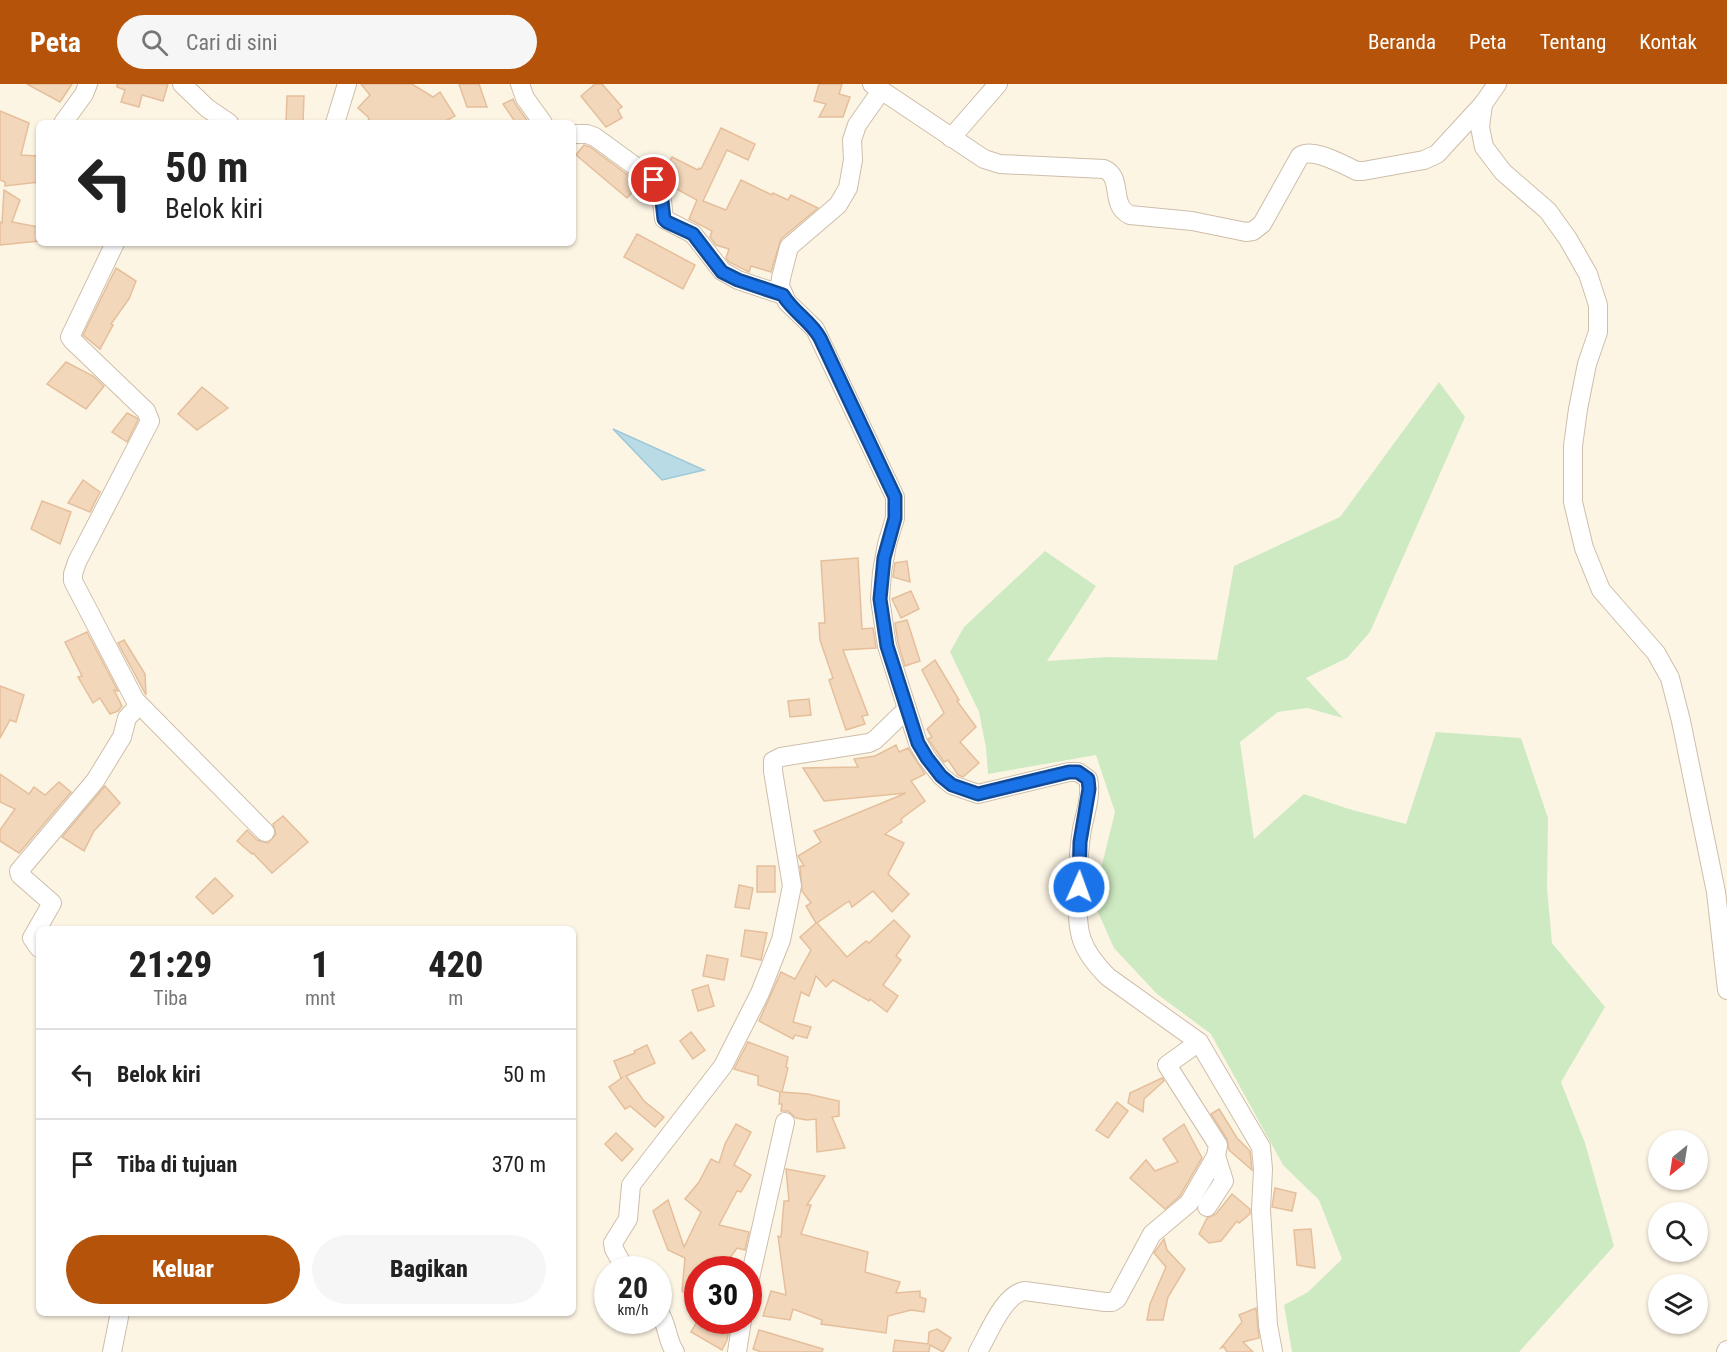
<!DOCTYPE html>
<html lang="id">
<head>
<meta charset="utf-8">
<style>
	:root { --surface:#fff; --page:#f6f6f6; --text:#222; --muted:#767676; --line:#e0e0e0; --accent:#b45309 }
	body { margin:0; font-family:"Roboto Condensed",sans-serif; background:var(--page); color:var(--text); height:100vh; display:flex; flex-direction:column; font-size:22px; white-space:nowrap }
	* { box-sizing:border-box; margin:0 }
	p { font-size:20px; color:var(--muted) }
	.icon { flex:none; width:33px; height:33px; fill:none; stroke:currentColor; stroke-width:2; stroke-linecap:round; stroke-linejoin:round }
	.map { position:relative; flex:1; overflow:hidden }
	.sheet { position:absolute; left:36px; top:842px; width:540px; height:390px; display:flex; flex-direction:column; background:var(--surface); border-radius:9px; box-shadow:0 2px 4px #0004 }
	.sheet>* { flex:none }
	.banner { position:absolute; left:36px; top:36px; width:540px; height:126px; border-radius:9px; box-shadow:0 2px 4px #0004; background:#fff; color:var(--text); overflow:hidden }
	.needle { width:39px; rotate:210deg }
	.fabs { position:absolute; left:1648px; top:1046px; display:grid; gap:12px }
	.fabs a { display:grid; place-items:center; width:60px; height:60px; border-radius:50%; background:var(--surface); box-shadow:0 2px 4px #0004; font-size:30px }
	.speed { position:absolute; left:594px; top:1172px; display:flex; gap:12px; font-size:30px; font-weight:700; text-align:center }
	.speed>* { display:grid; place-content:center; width:78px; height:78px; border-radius:50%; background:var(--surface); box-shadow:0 2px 4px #0004; line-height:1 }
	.speed small { font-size:15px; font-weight:400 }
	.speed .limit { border:9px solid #d22; background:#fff; color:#111 }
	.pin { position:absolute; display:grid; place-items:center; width:51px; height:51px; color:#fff; margin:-26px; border:3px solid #fff; border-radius:50%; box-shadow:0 2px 6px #0007 }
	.me { position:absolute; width:66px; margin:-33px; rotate:2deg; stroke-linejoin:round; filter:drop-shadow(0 0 4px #0008) }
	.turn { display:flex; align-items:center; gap:21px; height:126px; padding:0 30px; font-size:27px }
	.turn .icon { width:78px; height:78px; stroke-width:2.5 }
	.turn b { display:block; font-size:42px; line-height:51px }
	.eta { display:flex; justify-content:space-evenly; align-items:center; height:102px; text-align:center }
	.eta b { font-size:36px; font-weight:800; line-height:42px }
	.button { display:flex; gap:12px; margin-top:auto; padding:12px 30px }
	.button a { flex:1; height:69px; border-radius:36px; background:var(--accent); color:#fff; font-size:24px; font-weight:800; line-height:69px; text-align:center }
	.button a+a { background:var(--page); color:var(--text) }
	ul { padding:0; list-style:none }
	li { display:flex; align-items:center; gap:18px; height:90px; padding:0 30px; border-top:2px solid var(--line) }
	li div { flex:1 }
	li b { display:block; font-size:22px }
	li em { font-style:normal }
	header { display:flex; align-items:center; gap:36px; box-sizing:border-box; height:84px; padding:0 30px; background:var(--accent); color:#fff }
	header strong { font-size:28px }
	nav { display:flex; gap:33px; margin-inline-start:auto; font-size:21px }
	.search { width:420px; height:54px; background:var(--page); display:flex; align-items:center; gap:15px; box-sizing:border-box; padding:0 21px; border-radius:33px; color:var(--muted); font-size:22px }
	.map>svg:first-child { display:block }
</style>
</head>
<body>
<header>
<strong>Peta</strong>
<div class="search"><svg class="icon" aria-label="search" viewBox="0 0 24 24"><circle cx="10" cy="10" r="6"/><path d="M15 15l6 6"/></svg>Cari di sini</div>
<nav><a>Beranda</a><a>Peta</a><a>Tentang</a><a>Kontak</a></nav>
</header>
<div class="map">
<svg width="1727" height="1268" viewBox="0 0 1727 1268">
	<rect width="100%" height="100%" fill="#fdf5e4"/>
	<!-- green -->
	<path fill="#ceeac2" d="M1439 298 1465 333 1370 548 1347 574 1306 594 1343 634 1307 624 1278 628 1240 658 1254 755 1304 710 1349 725 1406 740 1436 648 1521 654 1548 734 1547 804 1552 859 1605 923 1561 998 1585 1059 1614 1162 1519 1268H1292L1284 1221 1308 1208 1342 1175 1319 1116 1283 1081 1211 950 1157 910 1114 864 1093 817 1115 728 1096 671 988 690 986 664 979 628 950 568 964 543 1045 467 1096 502 1047 577 1108 573 1217 576 1234 482 1340 433Z"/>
	<!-- water -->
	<path fill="#b8dbe6" stroke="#9ec9d8" stroke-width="1.5" d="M613 345 704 386 662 396Z"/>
	<!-- building -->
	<g fill="#f2d7bb" stroke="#e5bf9b" stroke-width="1.5">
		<path d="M27 0H72L60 18Z"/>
		<path d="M117 0H168L163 17 142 11 139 23 121 18 125 6 117 3Z"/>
		<path d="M361 0H412L433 13 440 8 455 32 442 39H370L368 33 358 24 370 11Z"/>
		<path d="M459 0H479L487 23H467Z"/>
		<path d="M595 0H602L622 23 618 26 622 34 606 43 581 12Z"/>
		<path d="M819 0H842L839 10 850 13 843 33H819L826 20 814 17Z"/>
		<path d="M287 12H304L303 39H286Z"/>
		<path d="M513 15 516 21 529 39H516L503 20Z"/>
		<path d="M0 27 29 39 21 71 37 72 39 98 5 102V98L0 96Z"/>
		<path d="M721 44 755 60 748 76 727 66 703 117 726 126 741 96 772 111 773 109 788 116 791 111 818 124 781 155 771 188 751 182 749 188 729 178 726 174 729 165 716 161 710 153 712 147 689 135 697 116 671 102 663 90 672 73 698 86 699 84 701 85Z"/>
		<path d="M584 61 590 63 640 100 627 114 576 71Z"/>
		<path d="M4 106 20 116 12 138 39 143V157L0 161V138L2 139Z"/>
		<path d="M637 150 695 181 683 205 624 173Z"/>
		<path d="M116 184 136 197 129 215 111 240 113 241 100 265 83 251Z"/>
		<path d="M66 278 93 292 104 302 86 325 47 300Z"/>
		<path d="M202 303 228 324 197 346 178 330Z"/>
		<path d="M127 329 137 334 138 336 127 358 112 348Z"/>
		<path d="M83 396 100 408 90 428 68 419Z"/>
		<path d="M42 417 71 428 60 460 31 445Z"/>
		<path d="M858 474 862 545 873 544 876 564 843 566 868 631 862 632 865 640 846 646 829 596 833 594 820 556 819 539H825L821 477Z"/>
		<path d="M907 477 910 498 893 493 895 479Z"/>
		<path d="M911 507 919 525 901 534 892 515Z"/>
		<path d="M907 536 920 577 905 582 898 559 895 539Z"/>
		<path d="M87 548 118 607 114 606 122 622 118 627 110 630 100 614 93 619 78 593 82 592 65 558Z"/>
		<path d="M124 556 145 590 146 611 118 559Z"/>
		<path d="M935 576 959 616 957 617 976 643 960 658 979 679 963 693 958 691 948 676 944 678 928 655 932 653 927 645 944 629 922 586Z"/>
		<path d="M0 602 24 611 16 638 10 636 0 654Z"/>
		<path d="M809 615 811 631 790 633 788 617Z"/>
		<path d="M896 661 899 668 908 664 925 690 911 697 925 717 901 735 902 738 885 750 904 759 888 790 909 810 892 828 873 807 852 823 849 817 817 839 847 873 866 857 869 859 894 836 910 852 896 872 901 876 883 901 898 912 887 928 870 915 869 917 833 896 826 903 816 892 809 912 801 908 793 938 811 943 807 954 795 951 793 955 759 937 781 888 795 895 811 866 800 853 816 839 806 822 811 819 802 807 800 782H804L798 772 821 758 814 747 906 709 824 717 803 684 858 683 854 675 875 672Z"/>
		<path d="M0 690 29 710 34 703 45 711 59 698 71 708 19 769 0 757V746L15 725 0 718Z"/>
		<path d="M105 702 120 719 94 747 84 767 62 753Z"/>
		<path d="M283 732 308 758 272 789 253 769 252 770 237 757 247 746 257 756 268 759 276 750 273 740Z"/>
		<rect x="757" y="782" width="18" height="26"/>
		<path d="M215 794 233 812 213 830 196 813Z"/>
		<path d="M739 801 753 804 749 825 735 823Z"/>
		<path d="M745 846 767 849 761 876 741 872Z"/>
		<path d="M707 871 728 875 724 896 703 892Z"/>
		<path d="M708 901 714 922 698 927 692 906Z"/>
		<path d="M691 948 705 966 693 975 680 957Z"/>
		<path d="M748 958 788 973 786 983 788 984 782 1008 808 1010 839 1017V1032L832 1033 845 1064 817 1068 816 1035 807 1036 796 1034 788 1027H781L782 1020H779L780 1008 758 1001V992L734 985Z"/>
		<path d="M647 961 655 979 626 992 644 1017 664 1033 655 1043 630 1022 625 1025 609 1003 623 993 621 994 614 977 635 969 634 967Z"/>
		<path d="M1162 994 1164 997 1144 1015 1143 1028 1128 1019 1130 1009Z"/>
		<path d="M1117 1018 1128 1027 1108 1054 1096 1046Z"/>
		<path d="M1219 1025 1237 1054 1250 1067 1252 1086 1229 1066 1227 1055 1211 1030Z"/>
		<path d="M736 1040 751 1048 734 1081 751 1091 741 1108 737 1107 719 1141 749 1148 745 1166 737 1164 722 1185H698V1220L682 1207 685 1174 668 1166 653 1127 668 1116 684 1163 701 1128 685 1115 699 1098 711 1075 719 1079 725 1060Z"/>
		<path d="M1184 1040 1202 1074 1180 1112 1165 1125 1130 1094 1146 1076 1155 1087 1178 1078 1163 1055Z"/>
		<path d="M616 1049 633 1065 622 1077 605 1060Z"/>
		<path d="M786 1085 825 1092 807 1121H811L801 1150 868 1168 865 1188 900 1198 896 1209 920 1207V1213L926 1215 924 1228 911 1226 888 1232 886 1249 821 1240 822 1236 793 1225 790 1236 763 1232 771 1207 786 1211 778 1152 781 1153 784 1117H789Z"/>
		<path d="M1275 1104 1296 1109 1292 1127 1272 1123Z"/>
		<path d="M1232 1110 1250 1125V1130L1239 1139 1237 1137 1221 1157 1209 1159 1199 1150 1207 1134 1216 1130Z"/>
		<path d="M1311 1145 1315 1184 1297 1181 1294 1146Z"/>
		<path d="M1164 1155 1167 1166 1185 1185 1168 1213 1163 1236H1147L1150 1220 1166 1183 1154 1169Z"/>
		<path d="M1256 1224 1259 1254 1243 1258 1253 1268H1227L1224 1263 1221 1264 1242 1238 1239 1231Z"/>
		<path d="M698 1236H731L727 1256 722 1266 691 1248Z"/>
		<path d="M937 1245 951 1254 943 1268 930 1261 929 1268H893L895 1256 928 1260 929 1248Z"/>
		<path d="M759 1246 823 1265 822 1268H761L753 1265Z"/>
	</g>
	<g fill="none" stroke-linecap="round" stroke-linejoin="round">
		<!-- minor casing -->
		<g stroke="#cebeaa" stroke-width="20">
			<g id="minor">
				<path d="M182 0 207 24 229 39"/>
				<path d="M520 0 525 14 543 39"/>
				<path d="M872 0 984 75 1000 80 1104 85C1124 93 1109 122 1130 131L1192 137 1246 148 1253 147 1262 140 1300 72C1314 63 1343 81 1357 87H1363L1424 76 1437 70 1483 20"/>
				<path d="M1497 0 1483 20 1480 43 1484 63 1503 88 1548 127 1568 155 1588 190 1598 221V248L1587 280 1578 325 1573 362V418L1584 464 1601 506 1656 569 1670 594 1681 637 1716 808 1727 906"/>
				<path d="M881 7 857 41 852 56 853 76 848 104 838 121 789 163 781 194 780 202 787 218 815 245 895 413V434L887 460 882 488 880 515 887 562 918 659 927 674 941 692 952 701 978 710 1069 688H1078L1088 695C1092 710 1085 730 1082 745 1078 769 1074 835 1082 856 1087 870 1097 882 1108 893L1199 958 1261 1063 1263 1085 1261 1126 1268 1241 1273 1268"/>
				<path d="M63 39 84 10 88 0"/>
				<path d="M335 39 347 0"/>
				<path d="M573 50H587L595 53 654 96 661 108 664 135 693 150 722 187 738 196 783 211"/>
				<path d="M951 54 998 0"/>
				<path d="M115 159 70 253 73 257 146 327 150 337 77 478 73 490V497L135 616 265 748"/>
				<path d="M39 864 32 854 52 819 20 791 19 787 95 697 122 653 127 634 139 621"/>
				<path d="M1207 1123 1224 1097 1216 1072"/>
				<path d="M625 1185 614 1165 613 1159 628 1135 631 1101 723 982 760 909 781 856 792 802 773 687V677L781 673 869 659 875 656 907 625"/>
				<path d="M748 1203 785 1038"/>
				<path d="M658 1227C668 1239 666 1255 675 1268"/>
				<path d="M112 1268 120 1228"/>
				<path d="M737 1268 742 1236"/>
				<path d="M978 1268C988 1251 1004 1209 1025 1207L1105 1218H1112L1117 1215 1152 1150 1189 1119 1216 1072 1218 1061 1167 981 1199 958"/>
				<path d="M1726 1268 1727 1266"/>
			</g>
		</g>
		<!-- minor -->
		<use href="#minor" stroke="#fff" stroke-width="18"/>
	</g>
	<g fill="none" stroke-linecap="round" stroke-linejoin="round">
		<!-- route casing -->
		<g stroke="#114b97" stroke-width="15">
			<path id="route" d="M654 96 661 108 664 135 667 138 693 150 722 188 738 196 783 211C793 228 811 237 820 254L895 413V434L884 474 880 515 887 562 918 659 927 674 941 692 952 701 978 710 1069 688H1078L1088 695 1089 705 1080 758 1079 803"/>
		</g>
		<!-- route -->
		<use href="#route" stroke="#1a73e8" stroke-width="10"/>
	</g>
</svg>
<div class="fabs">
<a><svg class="needle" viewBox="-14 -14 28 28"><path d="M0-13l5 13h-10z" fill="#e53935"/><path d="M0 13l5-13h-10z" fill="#767676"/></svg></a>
<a><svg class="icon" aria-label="search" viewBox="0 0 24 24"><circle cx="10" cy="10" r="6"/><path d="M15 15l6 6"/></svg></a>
<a><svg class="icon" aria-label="layers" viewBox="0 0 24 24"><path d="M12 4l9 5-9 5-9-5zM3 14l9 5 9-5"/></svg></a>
</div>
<div class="speed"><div>20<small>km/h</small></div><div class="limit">30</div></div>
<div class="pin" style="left:654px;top:96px;background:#d93025"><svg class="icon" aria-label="arrive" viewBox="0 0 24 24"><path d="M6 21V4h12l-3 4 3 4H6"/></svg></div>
<svg class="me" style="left:1079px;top:803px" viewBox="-20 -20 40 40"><circle r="17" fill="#1a73e8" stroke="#fff" stroke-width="3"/><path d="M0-11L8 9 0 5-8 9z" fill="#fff"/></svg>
<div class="banner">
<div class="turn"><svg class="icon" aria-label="left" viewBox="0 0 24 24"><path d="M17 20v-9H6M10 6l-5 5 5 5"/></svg><div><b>50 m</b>Belok kiri</div></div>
</div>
<section class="sheet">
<div class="eta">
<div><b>21:29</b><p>Tiba</p></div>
<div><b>1</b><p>mnt</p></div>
<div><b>420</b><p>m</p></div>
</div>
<ul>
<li><svg class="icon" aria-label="left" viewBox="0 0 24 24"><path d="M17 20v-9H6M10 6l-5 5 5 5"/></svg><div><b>Belok kiri</b></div><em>50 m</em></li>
<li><svg class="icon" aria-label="arrive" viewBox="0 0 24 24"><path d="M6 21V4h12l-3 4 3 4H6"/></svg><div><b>Tiba di tujuan</b></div><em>370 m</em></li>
</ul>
<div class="button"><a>Keluar</a><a>Bagikan</a></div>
</section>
</div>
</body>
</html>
